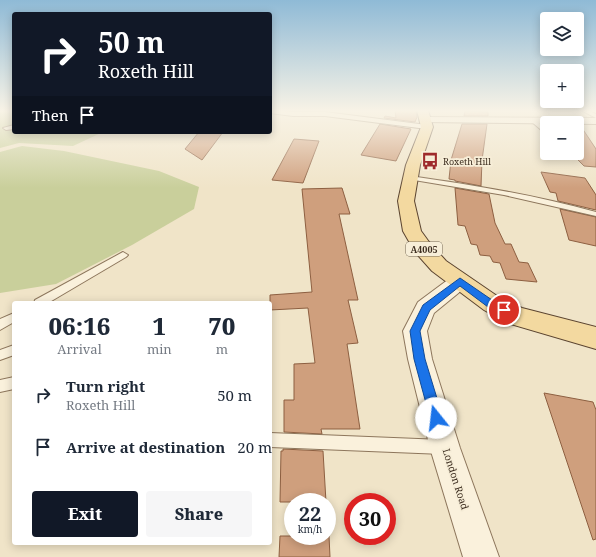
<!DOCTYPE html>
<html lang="en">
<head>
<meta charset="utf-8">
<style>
	:root { --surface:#fff; --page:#f6f6f7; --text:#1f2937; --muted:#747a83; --accent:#111827 }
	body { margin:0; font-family:"Noto Serif",serif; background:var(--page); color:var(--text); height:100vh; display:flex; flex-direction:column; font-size:15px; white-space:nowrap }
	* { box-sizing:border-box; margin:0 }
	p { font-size:13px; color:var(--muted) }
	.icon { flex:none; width:22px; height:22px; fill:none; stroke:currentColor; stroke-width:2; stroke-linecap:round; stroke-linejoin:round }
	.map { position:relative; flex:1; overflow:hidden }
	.drawer { position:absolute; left:12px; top:301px; width:260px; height:244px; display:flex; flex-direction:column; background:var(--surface); border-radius:4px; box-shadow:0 2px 10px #0003 }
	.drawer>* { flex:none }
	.top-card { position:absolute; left:12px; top:12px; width:260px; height:122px; border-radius:4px; box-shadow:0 2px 10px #0003; background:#111827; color:#fff; overflow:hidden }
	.controls { position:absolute; left:540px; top:12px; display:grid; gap:8px }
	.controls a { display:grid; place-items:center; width:44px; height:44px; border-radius:4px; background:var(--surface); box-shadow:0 2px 10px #0003; font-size:20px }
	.speed { position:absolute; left:284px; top:493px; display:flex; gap:8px; font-size:20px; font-weight:700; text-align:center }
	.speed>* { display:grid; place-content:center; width:52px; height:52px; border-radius:50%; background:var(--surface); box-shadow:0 2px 10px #0003; line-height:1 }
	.speed small { font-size:10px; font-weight:400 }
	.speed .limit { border:6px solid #d22; background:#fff; color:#111 }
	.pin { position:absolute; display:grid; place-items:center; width:34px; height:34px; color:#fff; margin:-17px; border:2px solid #fff; border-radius:50%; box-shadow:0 1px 4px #0007 }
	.me { position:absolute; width:44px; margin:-22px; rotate:344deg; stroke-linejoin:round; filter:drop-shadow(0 0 3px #0008) }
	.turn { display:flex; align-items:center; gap:14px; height:84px; padding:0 20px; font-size:18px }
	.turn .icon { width:52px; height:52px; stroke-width:2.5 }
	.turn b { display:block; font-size:28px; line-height:34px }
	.then { display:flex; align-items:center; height:38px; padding:0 20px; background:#0003; gap:8px; font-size:15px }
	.eta { display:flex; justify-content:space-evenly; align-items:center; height:68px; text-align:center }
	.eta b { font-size:24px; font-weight:800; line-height:28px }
	.cta { display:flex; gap:8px; margin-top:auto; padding:8px 20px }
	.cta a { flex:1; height:46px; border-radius:4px; background:var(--accent); color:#fff; font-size:16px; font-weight:800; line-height:46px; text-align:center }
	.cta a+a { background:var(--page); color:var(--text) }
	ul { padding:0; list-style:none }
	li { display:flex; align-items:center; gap:12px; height:52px; padding:0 20px }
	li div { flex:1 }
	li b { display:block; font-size:15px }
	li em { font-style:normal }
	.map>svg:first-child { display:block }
</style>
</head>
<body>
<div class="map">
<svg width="596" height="557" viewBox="0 0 596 557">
	<rect width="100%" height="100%" fill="#f0e4c8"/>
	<!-- green -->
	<g fill="#c9cf9b">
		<path d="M0 110H14V132H103L73 146 19 143 0 148Z"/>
		<path d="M22 146 64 151 159 171 199 187 194 209 132 245 56 284 0 293V152Z"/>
	</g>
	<!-- building -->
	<g fill="#cf9f7d" stroke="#8d5f41">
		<path d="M395 110H416L417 117 415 122 384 118 385 116 396 118Z"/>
		<path d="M465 111 488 112V116H464Z"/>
		<path d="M380 124 411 129 396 161 361 155Z"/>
		<path d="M462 124H487L482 160 481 186 455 181V180L449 179 451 160Z"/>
		<path d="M577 125H580L596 149V167L584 166 577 159Z"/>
		<path d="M199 132H223L202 160 185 149Z"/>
		<path d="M294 139 319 141 303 183 272 180Z"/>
		<path d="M541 172 585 178 596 195V210L558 201 556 193 550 192Z"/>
		<path d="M342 188 350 214H339L358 300H348L358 343 347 344 360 429H321L322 434 284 432V400H294V364L315 363 308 308 270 310V295L312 292 302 189Z"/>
		<path d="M455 188 489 194 495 223 505 244H511L519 262 528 263 537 282 506 279 500 263 493 262 490 256 480 255 477 245 471 244 465 226 458 225Z"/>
		<path d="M560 209 596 217V246L569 240Z"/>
		<path d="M544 393 593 402 596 410V539L593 540Z"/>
		<path d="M283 449 323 451 326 502H280L281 451H283Z"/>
		<path d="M280 536H329L330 557H279Z"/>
	</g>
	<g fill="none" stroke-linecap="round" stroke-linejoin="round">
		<!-- lane casing -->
		<g stroke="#8d765c" stroke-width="2">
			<g id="lane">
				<path d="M270 110 293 112H325L427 125 430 127 427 129 325 116H293L270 113Z"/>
				<path d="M581 110H587L596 114V118Z"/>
				<path d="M532 120H536L547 130V135L532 122Z"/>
				<path d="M14 125V129L6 130 3 128Z"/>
				<path d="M410 176C473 185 535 195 596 212V216L504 195 408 179 406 178Z"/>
				<path d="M123 252 128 255 126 257 48 303H34L35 300Z"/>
				<path d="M14 313V322L0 330V319Z"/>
				<path d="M14 345V355L0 360V350Z"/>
				<path d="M14 377V389L0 392V380Z"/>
				<path d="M270 433 443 440 448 442 450 447 448 452 443 454 270 447Z"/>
			</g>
		</g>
		<!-- street casing -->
		<g stroke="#8d765c" stroke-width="2">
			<g id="street">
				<path d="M426 117 596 118V124L422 122 421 120 422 118Z"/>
				<path d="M460 274 467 276 470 281 467 286 434 313 427 331 432 359 460 448 499 557H463L430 448 408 359 403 331 418 302 453 276Z"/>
			</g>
		</g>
		<!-- primary casing -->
		<g stroke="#5b4430" stroke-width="2">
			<path id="primary" d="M417 110H428L433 127 420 165 414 201 421 231 429 242 446 261 500 298 522 308 596 327V349L507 323 484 310 432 271 415 252 403 231 398 201 406 165 421 127Z"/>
		</g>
		<!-- lane -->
		<use href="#lane" fill="#faf1dc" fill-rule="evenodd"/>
		<!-- street -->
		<use href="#street" fill="#faf1dc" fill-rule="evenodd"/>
		<!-- primary -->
		<use href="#primary" fill="#f3d9a0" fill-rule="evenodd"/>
	</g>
	<!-- sky -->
	<linearGradient id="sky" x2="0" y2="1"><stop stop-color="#8fbad6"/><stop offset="0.59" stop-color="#f8f3e6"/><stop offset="1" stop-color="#f8f3e6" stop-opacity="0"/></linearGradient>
	<rect width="596" height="188" fill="url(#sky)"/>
	<!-- route -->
	<path fill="#1a73e8" stroke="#114b97" d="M460 278 495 302 507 307 509 310 507 313 504 314 488 307 460 286 430 310 420 331 425 359 443 418 441 423 436 424 432 423 430 418 414 359 410 331 423 305Z"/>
	<!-- icons -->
	<defs>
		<g id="bus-bare" transform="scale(1.38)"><path d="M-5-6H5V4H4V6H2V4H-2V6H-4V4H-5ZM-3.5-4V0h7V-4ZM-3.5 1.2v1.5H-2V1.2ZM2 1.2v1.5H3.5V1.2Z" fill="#9e2a2b" stroke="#f7eed8" stroke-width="2.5" paint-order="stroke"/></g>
	</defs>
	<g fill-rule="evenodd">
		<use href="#bus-bare" x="430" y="161"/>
	</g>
	<g text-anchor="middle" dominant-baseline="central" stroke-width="3.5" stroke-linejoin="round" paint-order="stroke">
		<!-- far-poi labels -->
		<g font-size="9" fill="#3d2e20" stroke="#f7eed8" text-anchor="start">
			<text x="443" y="161">Roxeth Hill</text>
		</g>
		<!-- shield labels -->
		<rect fill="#f7eed8" stroke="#756857" stroke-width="1" x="406" y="242" width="36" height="14" rx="3"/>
		<g font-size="9" font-weight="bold" fill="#3d2e20">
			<text x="424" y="249">A4005</text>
		</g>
		<!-- street labels -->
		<g font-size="10" fill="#3d2e20" stroke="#f7eed8">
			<text transform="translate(456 479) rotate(72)">London Road</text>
		</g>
	</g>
</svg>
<div class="controls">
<a><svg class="icon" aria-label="layers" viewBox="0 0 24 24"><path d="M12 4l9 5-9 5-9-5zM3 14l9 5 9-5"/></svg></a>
<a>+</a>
<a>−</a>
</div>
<div class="speed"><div>22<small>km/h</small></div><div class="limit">30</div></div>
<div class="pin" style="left:504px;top:310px;background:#d93025"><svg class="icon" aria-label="arrive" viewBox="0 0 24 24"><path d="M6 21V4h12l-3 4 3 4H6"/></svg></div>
<svg class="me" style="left:436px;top:418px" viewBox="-20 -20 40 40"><circle r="19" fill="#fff"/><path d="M0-13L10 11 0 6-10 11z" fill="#1a73e8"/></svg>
<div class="top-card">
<div class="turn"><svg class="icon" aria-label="right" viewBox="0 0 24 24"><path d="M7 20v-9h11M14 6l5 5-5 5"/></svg><div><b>50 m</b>Roxeth Hill</div></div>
<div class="then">Then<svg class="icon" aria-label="arrive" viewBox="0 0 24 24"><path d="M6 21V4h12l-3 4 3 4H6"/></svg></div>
</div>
<section class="drawer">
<div class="eta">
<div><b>06:16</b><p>Arrival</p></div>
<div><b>1</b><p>min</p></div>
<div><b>70</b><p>m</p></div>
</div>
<ul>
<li><svg class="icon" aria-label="right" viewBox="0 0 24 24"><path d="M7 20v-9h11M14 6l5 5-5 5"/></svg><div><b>Turn right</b><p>Roxeth Hill</p></div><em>50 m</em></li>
<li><svg class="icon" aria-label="arrive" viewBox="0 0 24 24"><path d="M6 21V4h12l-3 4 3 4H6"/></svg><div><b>Arrive at destination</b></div><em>20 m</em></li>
</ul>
<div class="cta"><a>Exit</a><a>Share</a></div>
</section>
</div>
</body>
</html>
